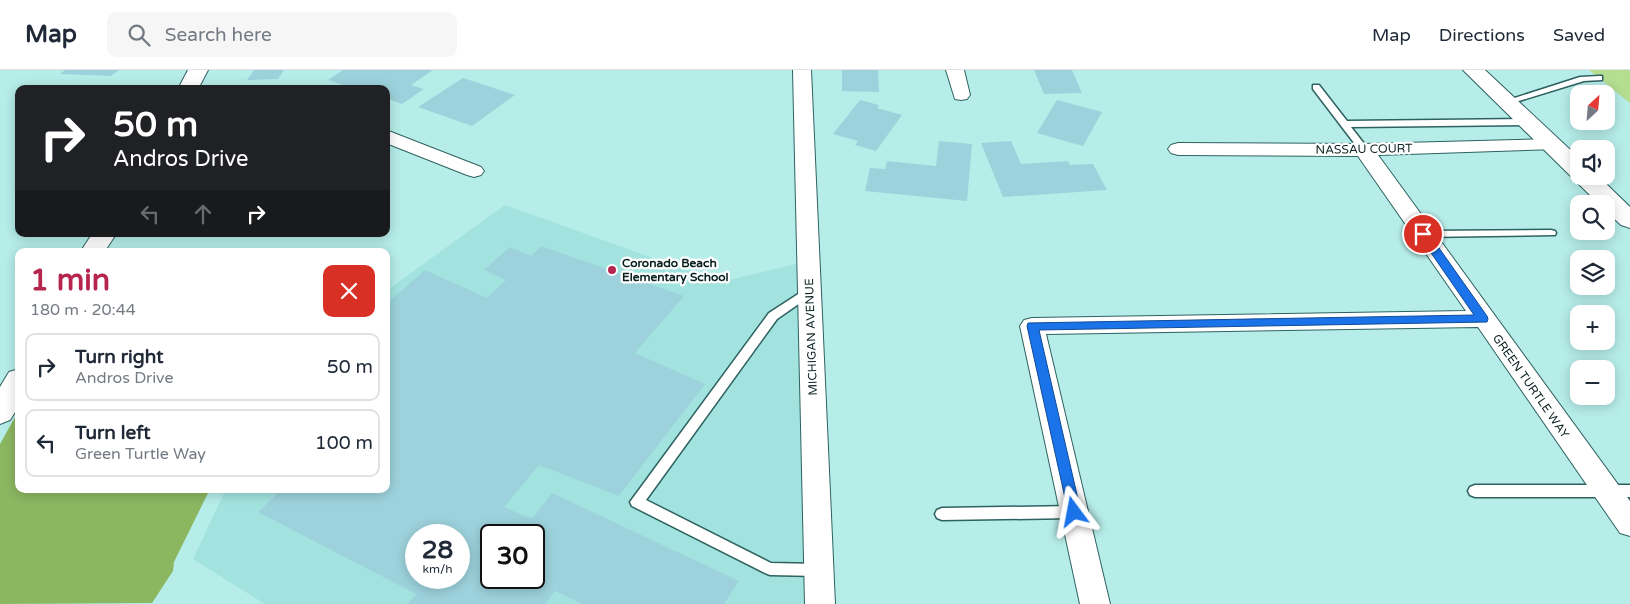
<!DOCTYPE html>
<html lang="en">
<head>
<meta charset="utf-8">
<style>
	:root { --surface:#fff; --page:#f6f6f7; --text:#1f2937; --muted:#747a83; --line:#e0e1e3; --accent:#b6254d }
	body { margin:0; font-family:"Varela Round",sans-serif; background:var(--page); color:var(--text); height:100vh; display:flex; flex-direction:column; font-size:19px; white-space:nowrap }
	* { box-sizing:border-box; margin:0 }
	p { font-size:16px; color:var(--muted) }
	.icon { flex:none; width:28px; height:28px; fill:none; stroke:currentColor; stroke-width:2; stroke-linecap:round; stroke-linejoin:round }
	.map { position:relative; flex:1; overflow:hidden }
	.details { position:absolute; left:15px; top:178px; width:375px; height:245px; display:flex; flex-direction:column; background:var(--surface); border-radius:10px; box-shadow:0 2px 12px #0003 }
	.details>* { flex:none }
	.top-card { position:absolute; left:15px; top:15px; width:375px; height:152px; border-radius:10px; box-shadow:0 2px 12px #0003; background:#202124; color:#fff; overflow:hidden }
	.needle { width:32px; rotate:26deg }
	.fabs { position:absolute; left:1570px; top:15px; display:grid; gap:10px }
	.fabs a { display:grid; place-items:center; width:45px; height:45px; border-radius:10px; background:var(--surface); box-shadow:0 2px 12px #0003; font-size:25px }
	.speed { position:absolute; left:405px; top:454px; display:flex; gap:10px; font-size:25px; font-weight:700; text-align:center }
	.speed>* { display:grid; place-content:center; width:65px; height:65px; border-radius:50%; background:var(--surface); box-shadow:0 2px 12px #0003; line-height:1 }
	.speed small { font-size:12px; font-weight:400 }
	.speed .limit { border:2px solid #111; border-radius:8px; background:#fff; color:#111 }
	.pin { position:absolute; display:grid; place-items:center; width:42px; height:42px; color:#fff; margin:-21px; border:2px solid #fff; border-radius:50%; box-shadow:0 1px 5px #0007 }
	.me { position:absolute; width:55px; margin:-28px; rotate:347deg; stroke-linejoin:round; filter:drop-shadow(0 0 4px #0008) }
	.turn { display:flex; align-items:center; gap:18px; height:105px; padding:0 15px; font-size:22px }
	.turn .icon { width:65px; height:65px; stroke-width:2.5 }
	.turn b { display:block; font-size:35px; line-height:42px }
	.lanes { display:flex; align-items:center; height:48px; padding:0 15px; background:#0003; justify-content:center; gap:25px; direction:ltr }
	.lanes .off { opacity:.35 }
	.round { display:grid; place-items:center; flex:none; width:52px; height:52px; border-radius:10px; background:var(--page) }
	.summary { display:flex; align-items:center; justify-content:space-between; height:85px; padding:0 15px }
	h1 { font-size:30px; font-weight:800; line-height:38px; color:var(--accent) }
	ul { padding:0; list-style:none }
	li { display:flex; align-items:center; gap:15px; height:68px; margin:0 10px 8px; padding:0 5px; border:2px solid var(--line); border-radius:10px }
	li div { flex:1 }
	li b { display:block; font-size:19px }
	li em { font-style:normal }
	header { display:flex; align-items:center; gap:30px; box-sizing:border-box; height:70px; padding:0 25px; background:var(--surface); border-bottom:1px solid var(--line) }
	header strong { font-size:24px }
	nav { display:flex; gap:28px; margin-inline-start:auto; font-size:18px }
	.search { width:350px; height:45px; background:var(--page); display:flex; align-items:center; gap:12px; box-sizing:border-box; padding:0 18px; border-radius:10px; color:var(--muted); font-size:19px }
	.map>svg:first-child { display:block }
</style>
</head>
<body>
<header>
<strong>Map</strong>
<div class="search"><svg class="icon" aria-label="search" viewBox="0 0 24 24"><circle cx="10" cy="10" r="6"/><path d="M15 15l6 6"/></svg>Search here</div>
<nav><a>Map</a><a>Directions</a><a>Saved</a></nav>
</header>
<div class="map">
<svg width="1630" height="534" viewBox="0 0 1630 534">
	<rect width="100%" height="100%" fill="#b6ede9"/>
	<!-- built -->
	<path fill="#a2e3df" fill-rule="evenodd" d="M505 135 720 212 808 191 820 534H265L193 489 226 419H386V221ZM416 465H459V508H416ZM491 465H534V508H491Z"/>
	<!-- green -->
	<path fill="#b5de91" d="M1589 0H1630V33Z"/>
	<!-- forest -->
	<path fill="#8cb761" d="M19 340V419H210L174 492 173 501 152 533 0 534V374Z"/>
	<!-- building -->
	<g fill="#9dd2dc" fill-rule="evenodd">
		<path d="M65 0H119L111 6 60 4Z"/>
		<path d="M254 0H284L278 9 247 10Z"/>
		<path d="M343 0H433L411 15 424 19 402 34 386 28V19H356L328 10Z"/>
		<path d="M842 0H878L879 22 842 21Z"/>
		<path d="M1034 0H1072L1082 23 1044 24Z"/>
		<path d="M463 8 515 25 472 56 418 37Z"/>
		<path d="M860 30 879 35 877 38 902 45 876 81 855 75 858 71 833 64Z"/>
		<path d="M1057 30 1102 42 1083 76 1037 63Z"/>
		<path d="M939 71 972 74 967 131 865 121 870 98 885 99 887 91 936 96Z"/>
		<path d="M1011 71 1021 94 1068 91 1070 95 1093 94 1107 120 1003 127 981 73Z"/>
		<path d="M541 176 684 226 635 283 705 314 619 426 539 395 504 437 532 449 552 423 739 511 724 534H582L555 521 546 534H408L416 524 258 442 282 419H386V234L425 200 487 228 506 210 484 200 510 177 531 186ZM416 465H459V508H416ZM491 465H534V508H491Z"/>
	</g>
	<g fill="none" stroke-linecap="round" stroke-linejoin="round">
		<!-- lane casing -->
		<g stroke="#2e6260" stroke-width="3">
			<g id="lane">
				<path d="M1599 6H1602V10L1584 11 1506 35 1502 32 1580 7Z"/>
				<path d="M1313 15H1319L1347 51 1526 49 1530 52 1526 55 1351 57 1369 80 1364 83 1361 82 1313 19Z"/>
				<path d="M1551 160 1555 161 1556 163 1555 165 1423 167 1418 164 1423 161Z"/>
				<path d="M809 217 814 221 813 224 777 249 646 430 771 493 818 494 823 496 825 500 823 504 818 506 770 505 765 503 632 436 630 432 769 243Z"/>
				<path d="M1475 415H1630V427H1475L1470 425 1468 421 1470 417Z"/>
				<path d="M1074 436 1079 438 1081 442 1079 446 1074 448 942 450 937 448 935 444 937 440 942 438Z"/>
			</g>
		</g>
		<!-- street casing -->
		<g stroke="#2e6260" stroke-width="2">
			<g id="street">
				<path d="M793 0H811L835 534H805Z"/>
				<path d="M946 0H964L970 25 967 29 961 30 955 29Z"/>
				<path d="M386 60 481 97 484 101 481 105 474 107 467 105 386 73Z"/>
				<path d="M1550 69 1557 71 1560 75 1557 79 1378 85 1630 431V466L1620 463 1478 257 1046 264 1110 534H1080L1020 256 1024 250 1032 248 1466 241 1358 86 1178 85 1171 83 1168 79 1171 75 1178 73 1364 74Z"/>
			</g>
		</g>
		<!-- secondary casing -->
		<g stroke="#2e6260" stroke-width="2">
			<g id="secondary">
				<path d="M188 0H208L198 19H178Z"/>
				<path d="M1463 0H1485L1579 88V106H1598L1630 137V158L1621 155 1606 141V134H1599Z"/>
				<path d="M92 164H116L105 181H81Z"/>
				<path d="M19 299V336L10 350 0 354V317L9 302Z"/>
			</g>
		</g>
		<!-- lane -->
		<use href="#lane" fill="#fff" fill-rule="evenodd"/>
		<!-- street -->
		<use href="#street" fill="#fff" fill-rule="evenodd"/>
		<!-- secondary -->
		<use href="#secondary" fill="#fff" fill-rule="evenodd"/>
	</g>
	<!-- route -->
	<path fill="#1a73e8" stroke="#114b97" d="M1423 160 1427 161 1487 246 1488 249 1487 252 1039 260 1081 442 1079 446 1074 448 1069 446 1027 256 1028 253 1474 245 1418 164Z"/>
	<!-- markers -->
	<circle fill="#b6254d" stroke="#fff" stroke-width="2" cx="612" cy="200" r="5"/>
	<g text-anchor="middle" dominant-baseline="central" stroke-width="4.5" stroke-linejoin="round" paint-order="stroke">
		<!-- street labels -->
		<g font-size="12" fill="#09201f" stroke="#fff">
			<text transform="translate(1364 79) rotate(-1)">NASSAU COURT</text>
			<text transform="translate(811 267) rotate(-92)">MICHIGAN AVENUE</text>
			<text transform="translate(1531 316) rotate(55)">GREEN TURTLE WAY</text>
		</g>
		<!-- poi labels -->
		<g font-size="12" font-weight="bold" fill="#09201f" stroke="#fff" text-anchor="start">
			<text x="622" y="193">Coronado Beach<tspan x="622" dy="14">Elementary School</tspan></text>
		</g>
	</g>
</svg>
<div class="fabs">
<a><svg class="needle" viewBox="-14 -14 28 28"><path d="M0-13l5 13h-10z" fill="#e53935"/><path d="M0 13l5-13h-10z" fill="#747a83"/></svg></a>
<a><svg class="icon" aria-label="sound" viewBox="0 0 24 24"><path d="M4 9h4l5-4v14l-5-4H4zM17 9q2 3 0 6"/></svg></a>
<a><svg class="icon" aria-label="search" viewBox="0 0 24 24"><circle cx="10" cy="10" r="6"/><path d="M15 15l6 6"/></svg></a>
<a><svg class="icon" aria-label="layers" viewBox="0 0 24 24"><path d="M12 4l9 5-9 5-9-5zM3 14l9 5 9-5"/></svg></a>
<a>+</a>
<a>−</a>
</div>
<div class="speed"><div>28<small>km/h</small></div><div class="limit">30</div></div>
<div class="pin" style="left:1423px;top:164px;background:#d93025"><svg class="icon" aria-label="arrive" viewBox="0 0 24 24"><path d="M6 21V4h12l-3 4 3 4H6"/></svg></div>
<svg class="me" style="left:1074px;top:442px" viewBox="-20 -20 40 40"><path d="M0-17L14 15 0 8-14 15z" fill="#1a73e8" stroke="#fff" stroke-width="4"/></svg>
<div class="top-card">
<div class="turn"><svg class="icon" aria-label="right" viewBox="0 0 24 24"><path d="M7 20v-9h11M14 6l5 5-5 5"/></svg><div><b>50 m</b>Andros Drive</div></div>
<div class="lanes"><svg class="icon off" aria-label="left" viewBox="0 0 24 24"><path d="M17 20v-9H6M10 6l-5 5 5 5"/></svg><svg class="icon off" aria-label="ahead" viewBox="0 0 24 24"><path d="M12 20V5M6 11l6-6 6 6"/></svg><svg class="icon" aria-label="right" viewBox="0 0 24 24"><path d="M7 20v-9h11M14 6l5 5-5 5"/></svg></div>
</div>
<section class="details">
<div class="summary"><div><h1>1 min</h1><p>180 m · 20:44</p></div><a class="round" style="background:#d93025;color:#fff"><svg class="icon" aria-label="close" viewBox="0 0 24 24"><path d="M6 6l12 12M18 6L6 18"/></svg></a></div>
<ul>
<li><svg class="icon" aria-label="right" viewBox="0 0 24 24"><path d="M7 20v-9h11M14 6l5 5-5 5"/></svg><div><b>Turn right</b><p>Andros Drive</p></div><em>50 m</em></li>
<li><svg class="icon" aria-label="left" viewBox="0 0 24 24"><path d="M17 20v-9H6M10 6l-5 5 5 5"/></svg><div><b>Turn left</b><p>Green Turtle Way</p></div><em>100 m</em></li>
</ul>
</section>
</div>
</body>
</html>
